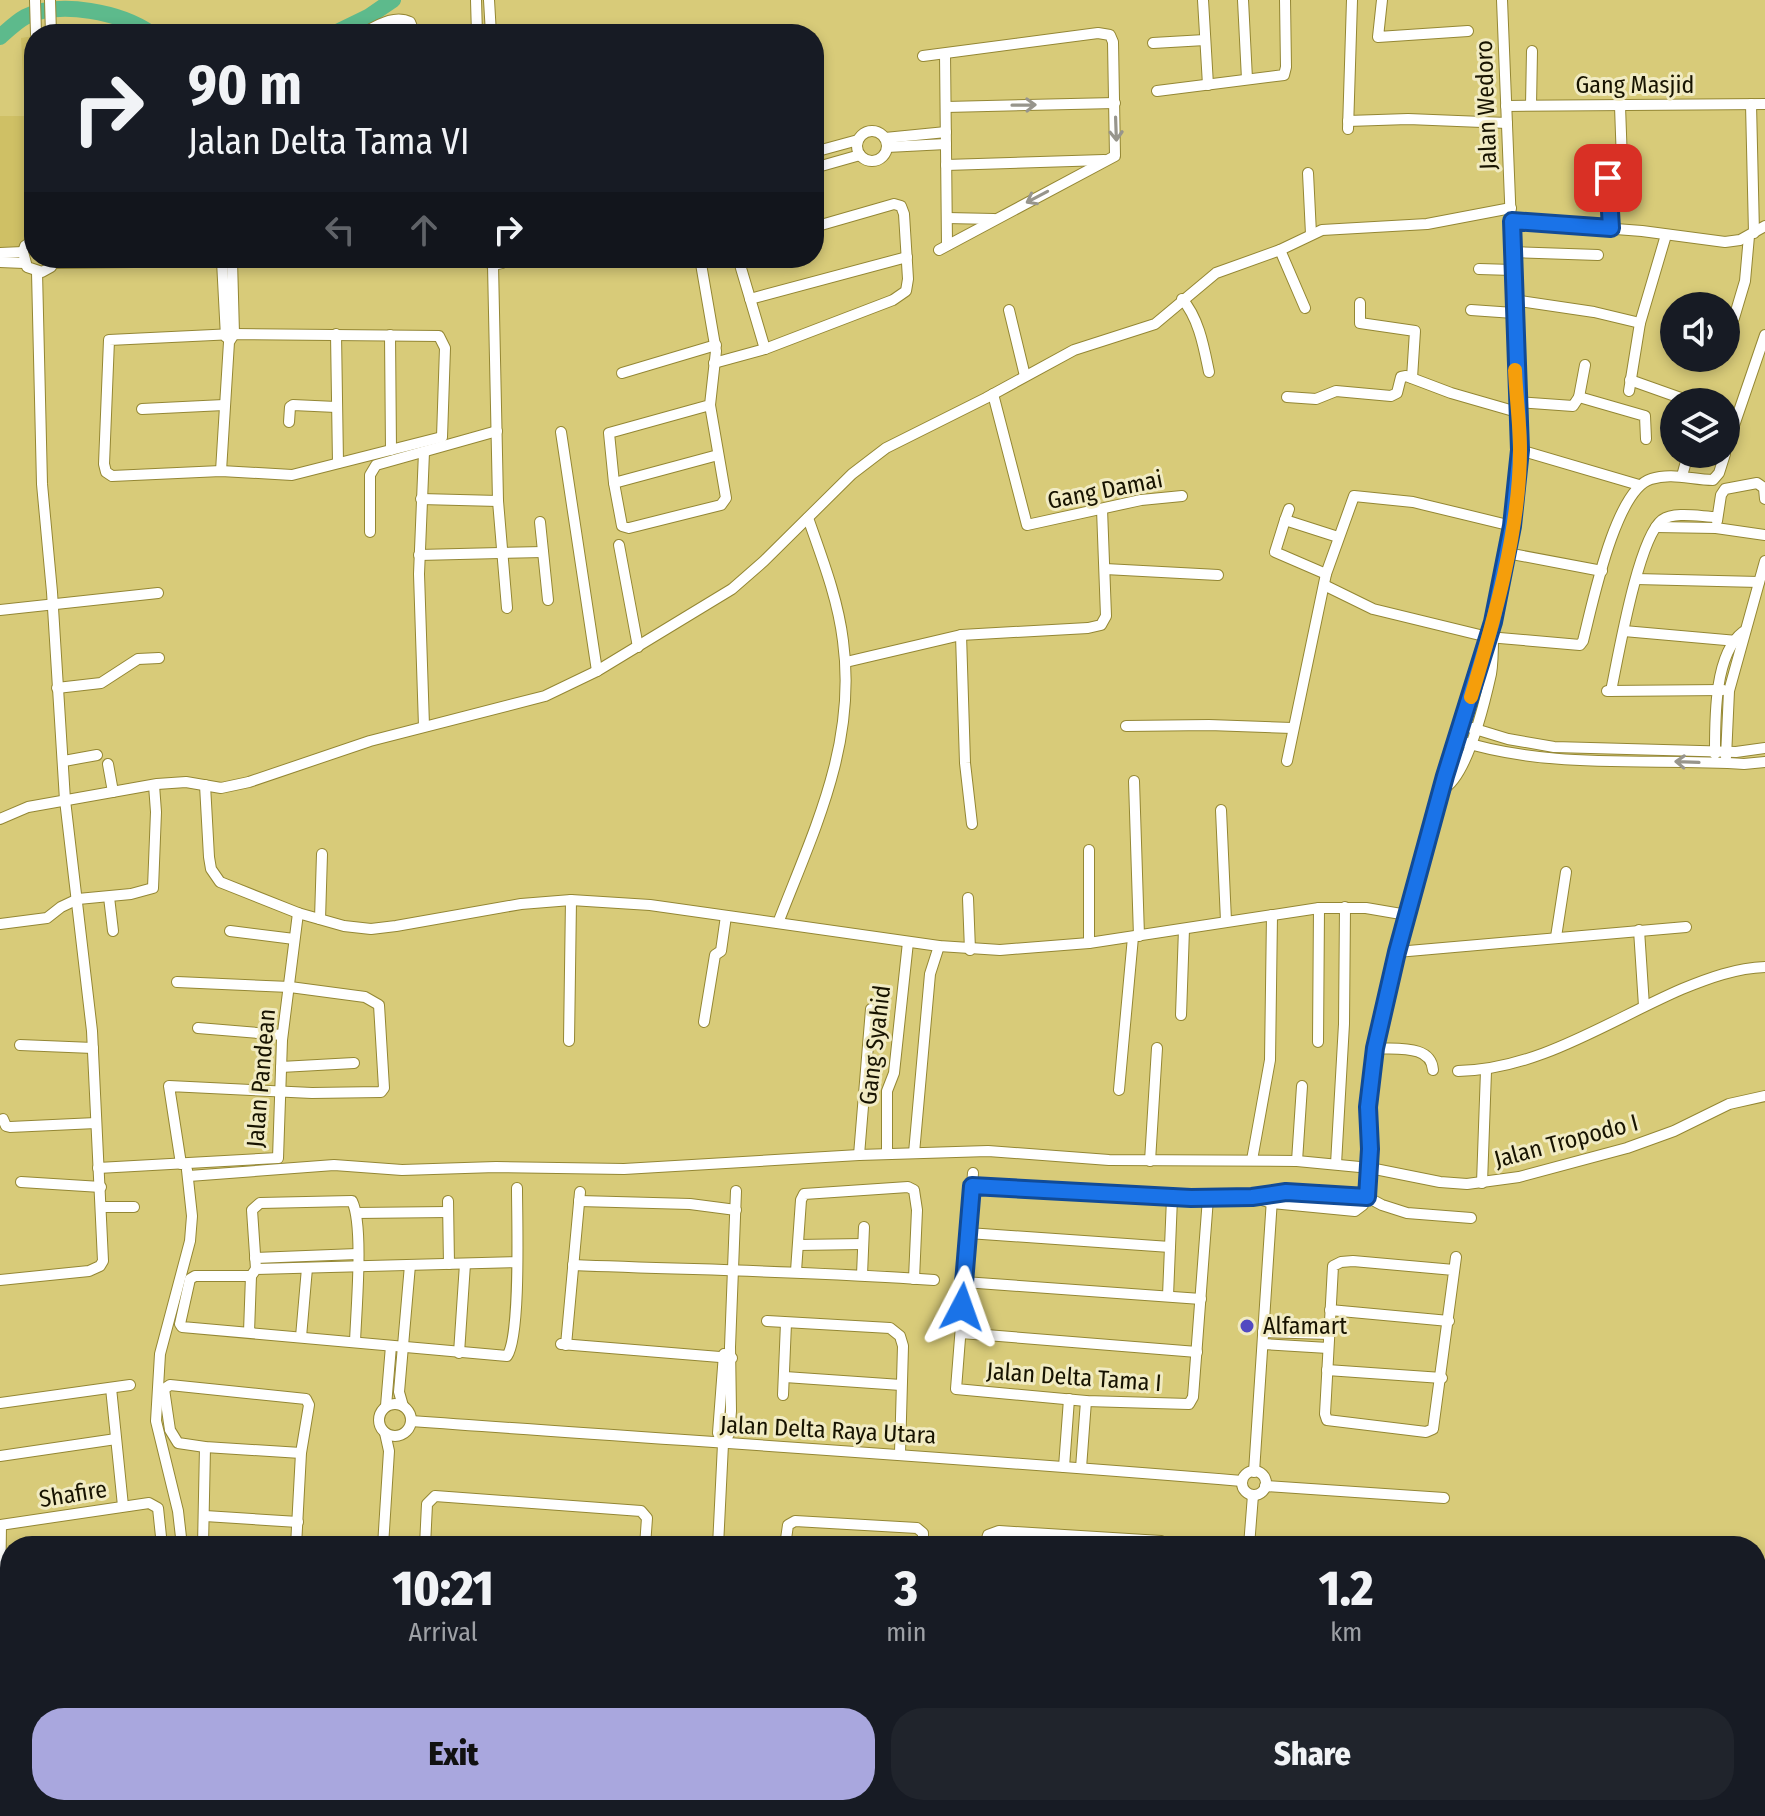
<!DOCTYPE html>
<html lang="en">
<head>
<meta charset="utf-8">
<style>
	:root { --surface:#171b24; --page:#20242c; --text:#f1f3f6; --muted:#9ea1a6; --accent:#a9a7de }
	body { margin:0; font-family:"Fira Sans Condensed",sans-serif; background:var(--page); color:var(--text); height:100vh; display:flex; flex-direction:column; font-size:30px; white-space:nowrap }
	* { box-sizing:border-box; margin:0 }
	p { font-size:26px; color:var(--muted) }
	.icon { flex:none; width:44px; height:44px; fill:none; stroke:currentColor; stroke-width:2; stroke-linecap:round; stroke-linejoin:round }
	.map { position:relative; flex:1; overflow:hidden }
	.sheet { position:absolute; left:0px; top:1536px; width:1766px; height:280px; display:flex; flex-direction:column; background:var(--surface); border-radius:32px 32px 0 0; box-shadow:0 4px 12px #0003 }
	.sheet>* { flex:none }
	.guide { position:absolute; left:24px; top:24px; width:800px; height:244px; border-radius:32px; box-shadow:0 4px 12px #0003; background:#171b24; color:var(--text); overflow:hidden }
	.fabs { position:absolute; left:1660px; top:292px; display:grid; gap:16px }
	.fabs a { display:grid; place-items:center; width:80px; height:80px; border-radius:50%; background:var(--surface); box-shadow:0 4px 12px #0003; font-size:40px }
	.pin { position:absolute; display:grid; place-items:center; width:68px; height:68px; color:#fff; margin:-34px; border-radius:16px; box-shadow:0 4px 12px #0006 }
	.me { position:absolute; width:88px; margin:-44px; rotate:4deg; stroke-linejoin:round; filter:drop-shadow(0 0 6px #0008) }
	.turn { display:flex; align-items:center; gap:28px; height:168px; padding:0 32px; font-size:36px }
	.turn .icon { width:104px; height:104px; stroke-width:2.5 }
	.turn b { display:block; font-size:56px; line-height:68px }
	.lanes { display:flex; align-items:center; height:76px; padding:0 32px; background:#0003; justify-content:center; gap:40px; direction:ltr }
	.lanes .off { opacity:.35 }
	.eta { display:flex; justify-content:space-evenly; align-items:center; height:136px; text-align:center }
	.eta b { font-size:48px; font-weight:800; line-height:56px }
	.primary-button { display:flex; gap:16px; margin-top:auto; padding:16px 32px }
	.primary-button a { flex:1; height:92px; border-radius:32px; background:var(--accent); color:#111; font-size:32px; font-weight:800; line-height:92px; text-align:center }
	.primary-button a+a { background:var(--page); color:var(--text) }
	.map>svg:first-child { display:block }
</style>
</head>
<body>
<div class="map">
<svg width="1765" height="1816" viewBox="0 0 1765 1816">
	<rect width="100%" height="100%" fill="#d8cb79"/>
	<!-- built -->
	<path fill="#cfc065" d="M34 36V246L0 247V116H25L21 38Z"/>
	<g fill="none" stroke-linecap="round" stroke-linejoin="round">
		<!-- river -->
		<g stroke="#5dba8c" stroke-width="16">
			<path d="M333 34 368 17 393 0"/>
			<path d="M0 37C8 30 16 22 25 17 60 0 121 12 152 34"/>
		</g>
		<!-- minor casing -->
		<g stroke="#948734" stroke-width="12">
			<g id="minor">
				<path d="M35 0 36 34"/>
				<path d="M50 0 51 34"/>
				<path d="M476 0 477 34"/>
				<path d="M489 0 491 34"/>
				<path d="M1203 0 1208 85"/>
				<path d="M1243 0 1247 79"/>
				<path d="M1382 0 1378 37 1468 31"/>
				<path d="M361 34C377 26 394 14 410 22L415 34"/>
				<path d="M1153 43 1205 40"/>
				<path d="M945 54 947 244"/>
				<path d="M923 56 1098 33 1110 35 1113 42 1115 156 939 250"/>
				<path d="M1157 91 1284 75 1286 67 1285 0"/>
				<path d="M1751 104 1754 233"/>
				<path d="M1531 105 1532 51"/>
				<path d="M1506 106 1765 104"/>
				<path d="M946 107 1115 103"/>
				<path d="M1348 121 1408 119 1507 123"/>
				<path d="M1348 129 1352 0"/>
				<circle cx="872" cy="146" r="15"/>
				<path d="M885 138 946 132"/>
				<path d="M887 147 946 144"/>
				<path d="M814 152 858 140"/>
				<path d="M946 165 1104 160"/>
				<path d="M814 168 860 155"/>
				<path d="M1308 173 1311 234"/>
				<path d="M947 218 994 219"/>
				<path d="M1512 221 1642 231 1725 242 1740 240 1765 226"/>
				<path d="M1611 228 1608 178 1611 171 1622 162 1620 106"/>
				<path d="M34 240 25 246 23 252 27 267 42 272 51 267 55 258"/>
				<path d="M30 241 34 108"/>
				<path d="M1280 250 1305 308"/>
				<path d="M1512 252 1598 255"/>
				<path d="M0 253 23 252"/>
				<path d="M481 258 493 265 502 263 507 258"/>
				<path d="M700 258 716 351 710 405 726 498 721 505 629 528 622 526 614 483 609 433 710 405"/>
				<path d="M738 258 765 349"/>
				<path d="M222 261 226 337"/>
				<path d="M0 262 24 263"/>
				<path d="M54 263 440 258"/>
				<path d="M493 265 498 501 507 608"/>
				<path d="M1479 269 1513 270"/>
				<path d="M750 299 907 257"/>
				<path d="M1182 299C1199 318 1204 348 1209 372"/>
				<path d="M1513 300 1594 312 1640 323"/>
				<path d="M1360 303V323L1415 331 1412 378"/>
				<path d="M1009 310 1025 376"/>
				<path d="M1471 310 1514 313"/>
				<path d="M1734 318 1745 281 1749 236"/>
				<path d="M234 334 439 336 445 348 442 437 292 475 221 471 112 476 106 472 104 464 109 340Z"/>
				<path d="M336 334 338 463"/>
				<path d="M390 335 391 450"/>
				<path d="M714 363 765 349 893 300 906 291 908 279 904 214 901 206 894 204 814 227"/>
				<path d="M622 373 716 345"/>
				<path d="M1630 380 1692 402"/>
				<path d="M1629 391 1640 323 1666 235"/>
				<path d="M993 394 1027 525 1141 500 1182 496"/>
				<path d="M1287 397 1316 399 1336 391 1391 396 1397 393 1401 377 1406 376 1451 393 1517 412"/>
				<path d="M1579 397 1645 416 1646 439"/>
				<path d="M1517 402 1573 406 1579 397 1585 365"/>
				<path d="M142 409 224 405"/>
				<path d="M289 422 290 407 293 405 336 407"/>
				<path d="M561 432 597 671"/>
				<path d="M1726 449 1765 335"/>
				<path d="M1520 450 1639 485"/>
				<path d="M221 471 229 342 234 334 232 260"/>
				<path d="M1682 476 1688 454"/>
				<path d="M614 483 718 455"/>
				<path d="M421 499 498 501"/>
				<path d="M1289 509 1285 520 1338 537"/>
				<path d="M1285 520 1275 552 1326 574"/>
				<path d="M1717 521 1721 495 1725 489 1757 483 1764 488 1765 499"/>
				<path d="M540 522 548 600"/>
				<path d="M1656 527 1716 528 1765 535"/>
				<path d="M370 532V475L376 465 497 431"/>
				<path d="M619 545 638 647"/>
				<path d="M1507 553 1602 571"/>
				<path d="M419 555 543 552"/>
				<path d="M1105 569 1218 575"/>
				<path d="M1636 579 1759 582"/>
				<path d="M1324 585 1373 609 1488 637 1580 645 1583 641C1592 606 1615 490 1651 479 1672 472 1692 480 1713 480L1719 473 1725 454"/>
				<path d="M0 610 158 593"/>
				<path d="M1624 631 1737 641"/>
				<path d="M961 635 965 763 972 824"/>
				<path d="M846 662 961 635 1088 628 1101 625 1106 616 1102 509"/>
				<path d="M57 688 101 683 138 659 159 658"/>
				<path d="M1607 691 1723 690"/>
				<path d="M1611 691C1618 658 1638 538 1662 520 1675 511 1702 517 1717 517"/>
				<path d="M1462 725 1508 739 1554 747 1736 752 1765 748"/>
				<path d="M424 726 419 574 424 452"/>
				<path d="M1126 726 1209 725 1292 728"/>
				<path d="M1457 740C1549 770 1649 758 1744 764L1765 762"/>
				<path d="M1715 754C1715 719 1714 654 1743 632"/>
				<path d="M1726 757 1729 691 1765 561"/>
				<path d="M64 761 97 755"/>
				<path d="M1287 761 1326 574 1354 496 1413 502 1512 526"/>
				<path d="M108 764 113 792"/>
				<path d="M1134 781 1139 936"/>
				<path d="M205 785 209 857 211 869 220 882 298 913 344 926 371 929 396 926 521 904 571 900 650 905 939 946 1000 950 1089 943 1319 908H1366L1407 915"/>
				<path d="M1443 789C1467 777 1485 701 1491 674 1493 662 1493 649 1493 636"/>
				<path d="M1221 810 1226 921"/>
				<path d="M0 819 28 807 157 784 186 782 221 788 249 782 370 741 545 696 597 671 732 589 764 561 852 474 886 448 986 398 1074 350 1155 324 1216 273 1280 250 1322 230 1427 224 1511 208"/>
				<path d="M1089 850V943"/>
				<path d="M109 897 113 931"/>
				<path d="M968 898 970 950"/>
				<path d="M320 919 322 854"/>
				<path d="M778 923C814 830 857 744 843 641 838 599 822 558 808 518"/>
				<path d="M0 924 47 918 61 907 78 899 131 894 153 888 156 812 154 785"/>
				<path d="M1639 930 1644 1006"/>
				<path d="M230 931 294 939"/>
				<path d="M1556 937 1566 872"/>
				<path d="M1397 952 1686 927"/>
				<path d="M177 982 290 987 365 997 379 1005 384 1088 381 1092 312 1093 169 1086 181 1164"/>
				<path d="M1181 1015 1184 929"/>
				<path d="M704 1022 715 955 721 951 726 916"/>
				<path d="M198 1028 282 1035"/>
				<path d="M569 1041 571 900"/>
				<path d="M1318 1042 1319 908"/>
				<path d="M20 1045 93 1048"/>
				<path d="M1375 1048C1396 1050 1431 1044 1433 1070"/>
				<path d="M281 1067 354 1063"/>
				<path d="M1458 1071C1538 1070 1610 1020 1682 989 1709 978 1736 968 1765 967"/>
				<path d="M1119 1090 1133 937"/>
				<path d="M3 1119 6 1126 10 1127 96 1123"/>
				<path d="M914 1153 930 974 939 946"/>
				<path d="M887 1154V1091L894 1073 908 942"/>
				<path d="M859 1155 871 1009"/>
				<path d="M1252 1160 1270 1060 1272 915"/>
				<path d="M1150 1161 1157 1048"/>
				<path d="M1297 1161 1302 1086"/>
				<path d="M1336 1164 1344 1024 1345 907"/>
				<path d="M98 1168 278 1158 282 1040 298 913"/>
				<path d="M973 1173 956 1389 1086 1401 1189 1404 1193 1397 1208 1198"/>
				<path d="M189 1176 334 1165 402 1170 496 1167 624 1169 859 1155 988 1151 1109 1160 1297 1161 1370 1168 1440 1182 1467 1184 1519 1177 1627 1148 1674 1131 1729 1104 1765 1096"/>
				<path d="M21 1182 101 1187"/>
				<path d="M1482 1183 1486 1071"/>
				<path d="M972 1186 1172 1198 1252 1197 1286 1192 1367 1197 1382 1205 1407 1213 1471 1218"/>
				<path d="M517 1188C517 1219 521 1336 507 1356L182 1327 180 1324 190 1279 195 1276H251L256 1269 517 1262"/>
				<path d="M1252 1197 1272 1203 1355 1211 1363 1205 1370 1168 1368 1107 1375 1048 1397 952 1447 766 1493 622 1512 526 1520 450 1502 0"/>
				<path d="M448 1201 449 1264"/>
				<path d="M579 1201 690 1204 736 1210"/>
				<path d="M102 1207H134"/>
				<path d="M356 1213 448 1212"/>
				<path d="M968 1233 1170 1247"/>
				<path d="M798 1245 863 1244"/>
				<path d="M255 1258 357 1254"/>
				<path d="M573 1265C693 1270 814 1271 934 1280"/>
				<path d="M256 1269 252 1210 260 1203 352 1201C364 1225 356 1312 355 1342"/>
				<path d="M1454 1270 1353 1261 1341 1262 1333 1266 1325 1414 1327 1420 1426 1432 1433 1429 1456 1257"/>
				<path d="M796 1271 801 1200 804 1194 908 1187 914 1190 917 1210 914 1279"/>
				<path d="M862 1275 864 1227"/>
				<path d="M0 1280 89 1271 100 1266 103 1261 92 1031 65 800 52 592 42 484 37 272"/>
				<path d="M964 1282 1201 1299"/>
				<path d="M1168 1296 1172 1198"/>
				<path d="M1330 1310 1449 1321"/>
				<path d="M767 1321 890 1328 900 1336 903 1346 900 1453"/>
				<path d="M249 1332 251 1276"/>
				<path d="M1263 1332 1329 1334"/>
				<path d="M961 1333 1197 1352"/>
				<path d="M301 1337 307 1268"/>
				<path d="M561 1344 732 1358"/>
				<path d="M1263 1344 1328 1348"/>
				<path d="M566 1345 580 1192"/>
				<path d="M459 1353 465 1264"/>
				<path d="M1327 1370 1442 1378"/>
				<path d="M785 1377 901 1385"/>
				<path d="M111 1388 123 1506"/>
				<path d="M783 1395 786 1323"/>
				<path d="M0 1403 130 1385"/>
				<circle cx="395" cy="1420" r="16"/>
				<path d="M386 1406 391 1346"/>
				<path d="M403 1406 399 1392 410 1265"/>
				<path d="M411 1421C688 1441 965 1458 1242 1481"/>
				<path d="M723 1444 718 1433 724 1354"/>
				<path d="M0 1456 116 1439"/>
				<path d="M1064 1467 1069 1399"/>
				<path d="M1081 1468 1086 1401"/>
				<circle cx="1254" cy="1483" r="12"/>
				<path d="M1254 1472 1272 1199"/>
				<path d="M1265 1486 1444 1498"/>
				<path d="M205 1516 298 1522"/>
				<path d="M0 1525 149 1503 158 1508 162 1546"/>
				<path d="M182 1546 178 1511 156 1421 160 1354 190 1241 192 1216 187 1170"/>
				<path d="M203 1546 205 1447"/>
				<path d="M296 1546 301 1453 309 1405 306 1399 170 1385 164 1389 170 1430 178 1443 205 1447 301 1453"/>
				<path d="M383 1546 389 1451 385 1433"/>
				<path d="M425 1546 427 1504 435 1496 641 1511 647 1518 645 1546"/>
				<path d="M718 1546 723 1444 729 1434 731 1411 730 1347 736 1191"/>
				<path d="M785 1546 788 1525 795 1521 917 1528 923 1533V1546"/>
				<path d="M985 1546 988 1535 999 1531 1161 1541 1169 1546"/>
				<path d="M1249 1546 1253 1495"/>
				<path d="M0 1602 1 1525"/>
				<path d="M0 1706H10"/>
				<path d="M0 1773 10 1772"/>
				<path d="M0 1790 10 1789"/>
				<path d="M185 1806 186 1816"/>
				<path d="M361 1806 362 1816"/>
				<path d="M371 1806V1816"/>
				<path d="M903 1806 922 1807"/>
				<path d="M953 1806 966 1816"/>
				<path d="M1243 1813 1286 1816"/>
				<path d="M209 1816 210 1806"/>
				<path d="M816 1816V1806"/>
				<path d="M827 1816V1806"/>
				<path d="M943 1816 952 1806"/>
				<path d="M1217 1816C1225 1805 1236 1805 1244 1816"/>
			</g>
		</g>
		<!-- minor -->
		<use href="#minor" stroke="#fff" stroke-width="10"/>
	</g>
	<!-- one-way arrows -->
	<defs><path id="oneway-shaft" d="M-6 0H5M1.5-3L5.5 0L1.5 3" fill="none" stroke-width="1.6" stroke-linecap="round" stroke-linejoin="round" transform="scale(2)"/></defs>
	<g stroke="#97958c">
		<use href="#oneway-shaft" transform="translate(1024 105) rotate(-1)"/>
		<use href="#oneway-shaft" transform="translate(1116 129) rotate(88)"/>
		<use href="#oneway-shaft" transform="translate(1037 197) rotate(152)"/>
		<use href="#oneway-shaft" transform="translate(1687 762) rotate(-178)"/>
	</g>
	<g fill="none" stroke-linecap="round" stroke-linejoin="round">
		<!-- route casing -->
		<g stroke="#114b97" stroke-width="20">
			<path id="route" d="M962 1307 972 1186 1191 1198 1252 1197 1286 1192 1367 1197 1370 1149 1368 1107 1375 1048 1397 952 1445 776 1493 622 1512 526 1520 450 1512 221 1611 228 1608 178"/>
		</g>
		<!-- route -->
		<use href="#route" stroke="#1a73e8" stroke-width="14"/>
		<!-- slow -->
		<path stroke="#f59e0b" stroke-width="14" d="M1471 697C1494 621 1520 529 1520 450 1520 423 1516 396 1515 370"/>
	</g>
	<!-- markers -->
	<circle fill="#524ac1" stroke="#f1ebc3" stroke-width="3" cx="1247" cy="1326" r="8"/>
	<g text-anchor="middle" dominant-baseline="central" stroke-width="6" stroke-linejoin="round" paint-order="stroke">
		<!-- street labels -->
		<g font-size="24" fill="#171300" stroke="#f1ebc3">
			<text x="1635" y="85">Gang Masjid</text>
			<text transform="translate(1486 105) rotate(-92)">Jalan Wedoro</text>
			<text transform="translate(1105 490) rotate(-11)">Gang Damai</text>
			<text transform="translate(875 1045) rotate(-83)">Gang Syahid</text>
			<text transform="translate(261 1078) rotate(-85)">Jalan Pandean</text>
			<text transform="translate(1566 1141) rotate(-15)">Jalan Tropodo I</text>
			<text transform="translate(1074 1377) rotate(4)">Jalan Delta Tama I</text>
			<text transform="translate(828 1430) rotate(3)">Jalan Delta Raya Utara</text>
			<text transform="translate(73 1494) rotate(-9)">Shafire</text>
		</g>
		<!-- poi labels -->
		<g font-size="24" fill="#171300" stroke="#f1ebc3" text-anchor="start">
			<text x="1263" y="1326">Alfamart</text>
		</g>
	</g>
</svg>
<div class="fabs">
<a><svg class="icon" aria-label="sound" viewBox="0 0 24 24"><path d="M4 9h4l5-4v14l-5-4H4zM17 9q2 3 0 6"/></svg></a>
<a><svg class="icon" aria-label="layers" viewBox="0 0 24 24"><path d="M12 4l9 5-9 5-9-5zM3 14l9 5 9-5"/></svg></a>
</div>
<div class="pin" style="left:1608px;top:178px;background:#d93025"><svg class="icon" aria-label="arrive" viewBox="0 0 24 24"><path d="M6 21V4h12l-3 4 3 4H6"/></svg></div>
<svg class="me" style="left:962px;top:1307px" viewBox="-20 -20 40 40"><path d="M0-17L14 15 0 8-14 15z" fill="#1a73e8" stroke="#fff" stroke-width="4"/></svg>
<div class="guide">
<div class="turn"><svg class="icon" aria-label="right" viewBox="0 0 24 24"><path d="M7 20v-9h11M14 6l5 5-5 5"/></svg><div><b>90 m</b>Jalan Delta Tama VI</div></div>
<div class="lanes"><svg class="icon off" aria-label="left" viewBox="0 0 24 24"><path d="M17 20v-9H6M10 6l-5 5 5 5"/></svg><svg class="icon off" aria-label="ahead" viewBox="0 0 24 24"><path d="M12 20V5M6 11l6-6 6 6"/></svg><svg class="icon" aria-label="right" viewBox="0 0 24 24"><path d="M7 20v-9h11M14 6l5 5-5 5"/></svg></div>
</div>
<section class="sheet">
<div class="eta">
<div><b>10:21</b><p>Arrival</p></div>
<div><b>3</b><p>min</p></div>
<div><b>1.2</b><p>km</p></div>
</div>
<div class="primary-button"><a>Exit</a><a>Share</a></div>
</section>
</div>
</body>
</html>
